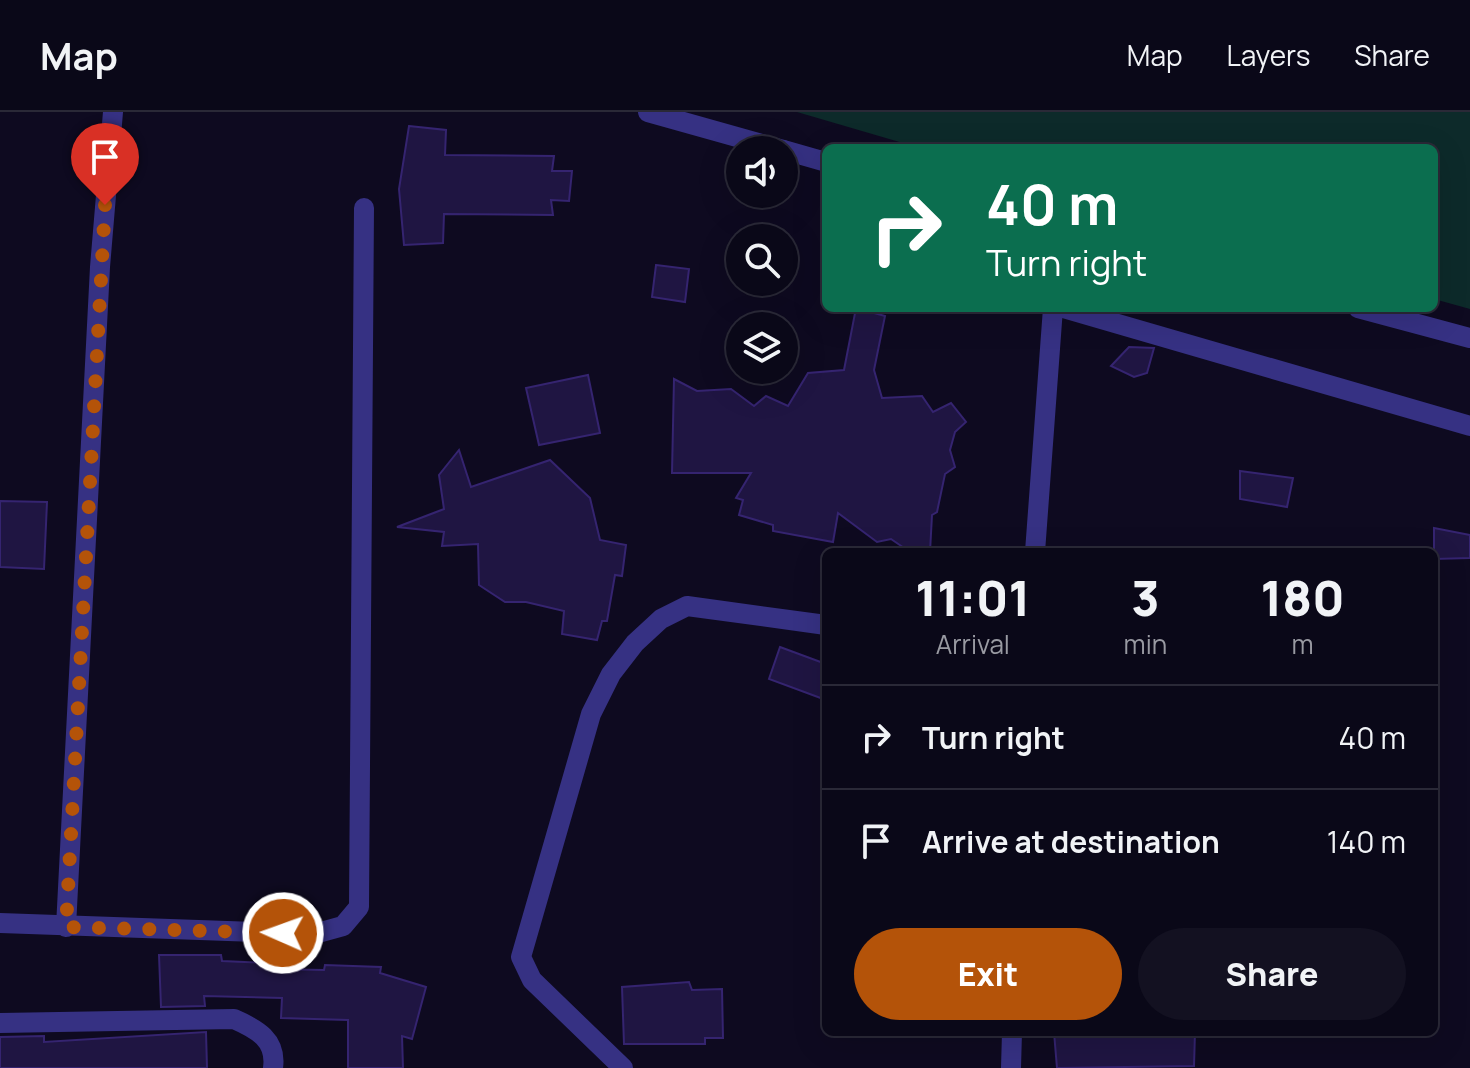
<!DOCTYPE html>
<html lang="en">
<head>
<meta charset="utf-8">
<style>
	:root { --surface:#0a0818; --page:#131121; --text:#f1f3f6; --muted:#999aa2; --line:#2a2937; --accent:#b45309 }
	body { margin:0; font-family:Manrope,sans-serif; background:var(--page); color:var(--text); height:100vh; display:flex; flex-direction:column; font-size:30px; white-space:nowrap }
	* { box-sizing:border-box; margin:0 }
	p { font-size:26px; color:var(--muted) }
	.icon { flex:none; width:44px; height:44px; fill:none; stroke:currentColor; stroke-width:2; stroke-linecap:round; stroke-linejoin:round }
	.map { position:relative; flex:1; overflow:hidden }
	.sheet { position:absolute; left:822px; top:436px; width:616px; height:488px; display:flex; flex-direction:column; background:var(--surface); border-radius:12px; box-shadow:0 8px 32px #0002,0 0 0 2px var(--line) }
	.sheet>* { flex:none }
	.banner { position:absolute; left:822px; top:32px; width:616px; height:168px; border-radius:12px; box-shadow:0 8px 32px #0002,0 0 0 2px var(--line); background:#0b6e4f; color:#fff; overflow:hidden }
	.controls { position:absolute; left:726px; top:24px; display:grid; gap:16px }
	.controls a { display:grid; place-items:center; width:72px; height:72px; border-radius:50%; background:var(--surface); box-shadow:0 8px 32px #0002,0 0 0 2px var(--line); font-size:40px }
	.pin { position:absolute; display:grid; place-items:center; width:68px; height:68px; color:#fff; margin:-82px -34px; border-radius:50% 50% 50% 0; rotate:-45deg; box-shadow:0 0 8px #0007 }
	.pin .icon { rotate:45deg }
	.me { position:absolute; width:88px; margin:-44px; rotate:272deg; stroke-linejoin:round; filter:drop-shadow(0 0 6px #0008) }
	.turn { display:flex; align-items:center; gap:28px; height:168px; padding:0 32px; font-size:36px }
	.turn .icon { width:104px; height:104px; stroke-width:2.5 }
	.turn b { display:block; font-size:56px; line-height:68px }
	.eta { display:flex; justify-content:space-evenly; align-items:center; height:136px; text-align:center }
	.eta b { font-size:48px; font-weight:800; line-height:56px }
	.button { display:flex; gap:16px; margin-top:auto; padding:16px 32px }
	.button a { flex:1; height:92px; border-radius:48px; background:var(--accent); color:#fff; font-size:32px; font-weight:800; line-height:92px; text-align:center }
	.button a+a { background:var(--page); color:var(--text) }
	ul { padding:0; list-style:none }
	li { display:flex; align-items:center; gap:24px; height:104px; padding:0 32px; border-top:2px solid var(--line) }
	li div { flex:1 }
	li b { display:block; font-size:30px }
	li em { font-style:normal }
	header { display:flex; align-items:center; gap:48px; box-sizing:border-box; height:112px; padding:0 40px; background:var(--surface); border-bottom:2px solid var(--line) }
	header strong { font-size:38px }
	nav { display:flex; gap:44px; margin-inline-start:auto; font-size:28px }
	.map>svg:first-child { display:block }
</style>
</head>
<body>
<header>
<strong>Map</strong>
<nav><a>Map</a><a>Layers</a><a>Share</a></nav>
</header>
<div class="map">
<svg width="1470" height="956" viewBox="0 0 1470 956">
	<rect width="100%" height="100%" fill="#0e0a20"/>
	<!-- green -->
	<path fill="#0d2a2a" d="M797 0H1470V197L1434 187V36H920Z"/>
	<!-- building -->
	<g fill="#1f1542" stroke="#352470" stroke-width="2">
		<path d="M409 14 446 18 445 43 554 44 552 59H572L569 89 551 88 553 103 444 102 443 131 404 133 399 77Z"/>
		<path d="M656 153 689 157 685 190 652 185Z"/>
		<path d="M856 196 885 204 874 258 882 286 922 284 933 300 951 291 966 310 955 320 950 338 955 355 945 362 937 400 932 403 930 440H910L891 427 877 430 838 401 833 430 773 419V413L739 403 743 388 736 386 751 361H672L674 267 697 279 731 277 754 294 766 284 788 294 808 261 844 258Z"/>
		<path d="M1129 235 1154 236 1147 261 1134 265 1111 254Z"/>
		<path d="M588 263 600 321 539 333 526 276Z"/>
		<path d="M459 338 471 375 550 348 590 386 600 428 626 433 622 464 615 463 607 509H602L597 528 562 522 564 499 526 490H505L479 473 478 432 442 434 444 420 397 415 444 397 439 363Z"/>
		<path d="M1240 359 1293 366 1287 395 1240 387Z"/>
		<path d="M0 389 47 390 44 457 0 455Z"/>
		<path d="M1434 416 1470 423V446L1434 447Z"/>
		<path d="M780 535 826 552V588L769 567Z"/>
		<path d="M159 843H221L222 849 269 851V857L324 858 325 853 381 855 380 861 426 875 412 927 402 924 403 956H348V908L281 906 282 886 204 884 205 894 161 895Z"/>
		<path d="M689 870 692 878 722 877 723 926H705V932H624L622 875Z"/>
		<path d="M206 920 207 956H0V925L44 924V930Z"/>
		<path d="M1054 920H1195L1194 954 1057 956Z"/>
	</g>
	<g fill="none" stroke-linecap="round" stroke-linejoin="round">
		<!-- lane -->
		<path stroke="#363183" stroke-width="20" d="M66 815 100 155 113 0"/>
		<!-- street -->
		<g stroke="#363183" stroke-width="20">
			<path d="M648 0 783 38"/>
			<path d="M784 38 826 50"/>
			<path d="M1063 196 1470 314"/>
			<path d="M1358 196 1470 226"/>
			<path d="M1035 440 1053 196"/>
			<path d="M0 811 314 822 343 814 359 795 364 96"/>
			<path d="M0 911 234 907C257 917 277 928 273 956"/>
			<path d="M623 956 532 868 521 845 591 602 611 562 635 531 661 507 687 494 826 513"/>
			<path d="M1011 956 1012 920"/>
		</g>
	</g>
	<g fill="none" stroke-linecap="round" stroke-linejoin="round">
		<!-- route -->
		<path stroke="#b45309" stroke-width="14" stroke-dasharray="0 25.2" d="M105 93 66 815 283 821"/>
	</g>
</svg>
<div class="controls">
<a><svg class="icon" aria-label="sound" viewBox="0 0 24 24"><path d="M4 9h4l5-4v14l-5-4H4zM17 9q2 3 0 6"/></svg></a>
<a><svg class="icon" aria-label="search" viewBox="0 0 24 24"><circle cx="10" cy="10" r="6"/><path d="M15 15l6 6"/></svg></a>
<a><svg class="icon" aria-label="layers" viewBox="0 0 24 24"><path d="M12 4l9 5-9 5-9-5zM3 14l9 5 9-5"/></svg></a>
</div>
<div class="pin" style="left:105px;top:93px;background:#d93025"><svg class="icon" aria-label="arrive" viewBox="0 0 24 24"><path d="M6 21V4h12l-3 4 3 4H6"/></svg></div>
<svg class="me" style="left:283px;top:821px" viewBox="-20 -20 40 40"><circle r="17" fill="#b45309" stroke="#fff" stroke-width="3"/><path d="M0-11L8 9 0 5-8 9z" fill="#fff"/></svg>
<div class="banner">
<div class="turn"><svg class="icon" aria-label="right" viewBox="0 0 24 24"><path d="M7 20v-9h11M14 6l5 5-5 5"/></svg><div><b>40 m</b>Turn right</div></div>
</div>
<section class="sheet">
<div class="eta">
<div><b>11:01</b><p>Arrival</p></div>
<div><b>3</b><p>min</p></div>
<div><b>180</b><p>m</p></div>
</div>
<ul>
<li><svg class="icon" aria-label="right" viewBox="0 0 24 24"><path d="M7 20v-9h11M14 6l5 5-5 5"/></svg><div><b>Turn right</b></div><em>40 m</em></li>
<li><svg class="icon" aria-label="arrive" viewBox="0 0 24 24"><path d="M6 21V4h12l-3 4 3 4H6"/></svg><div><b>Arrive at destination</b></div><em>140 m</em></li>
</ul>
<div class="button"><a>Exit</a><a>Share</a></div>
</section>
</div>
</body>
</html>
